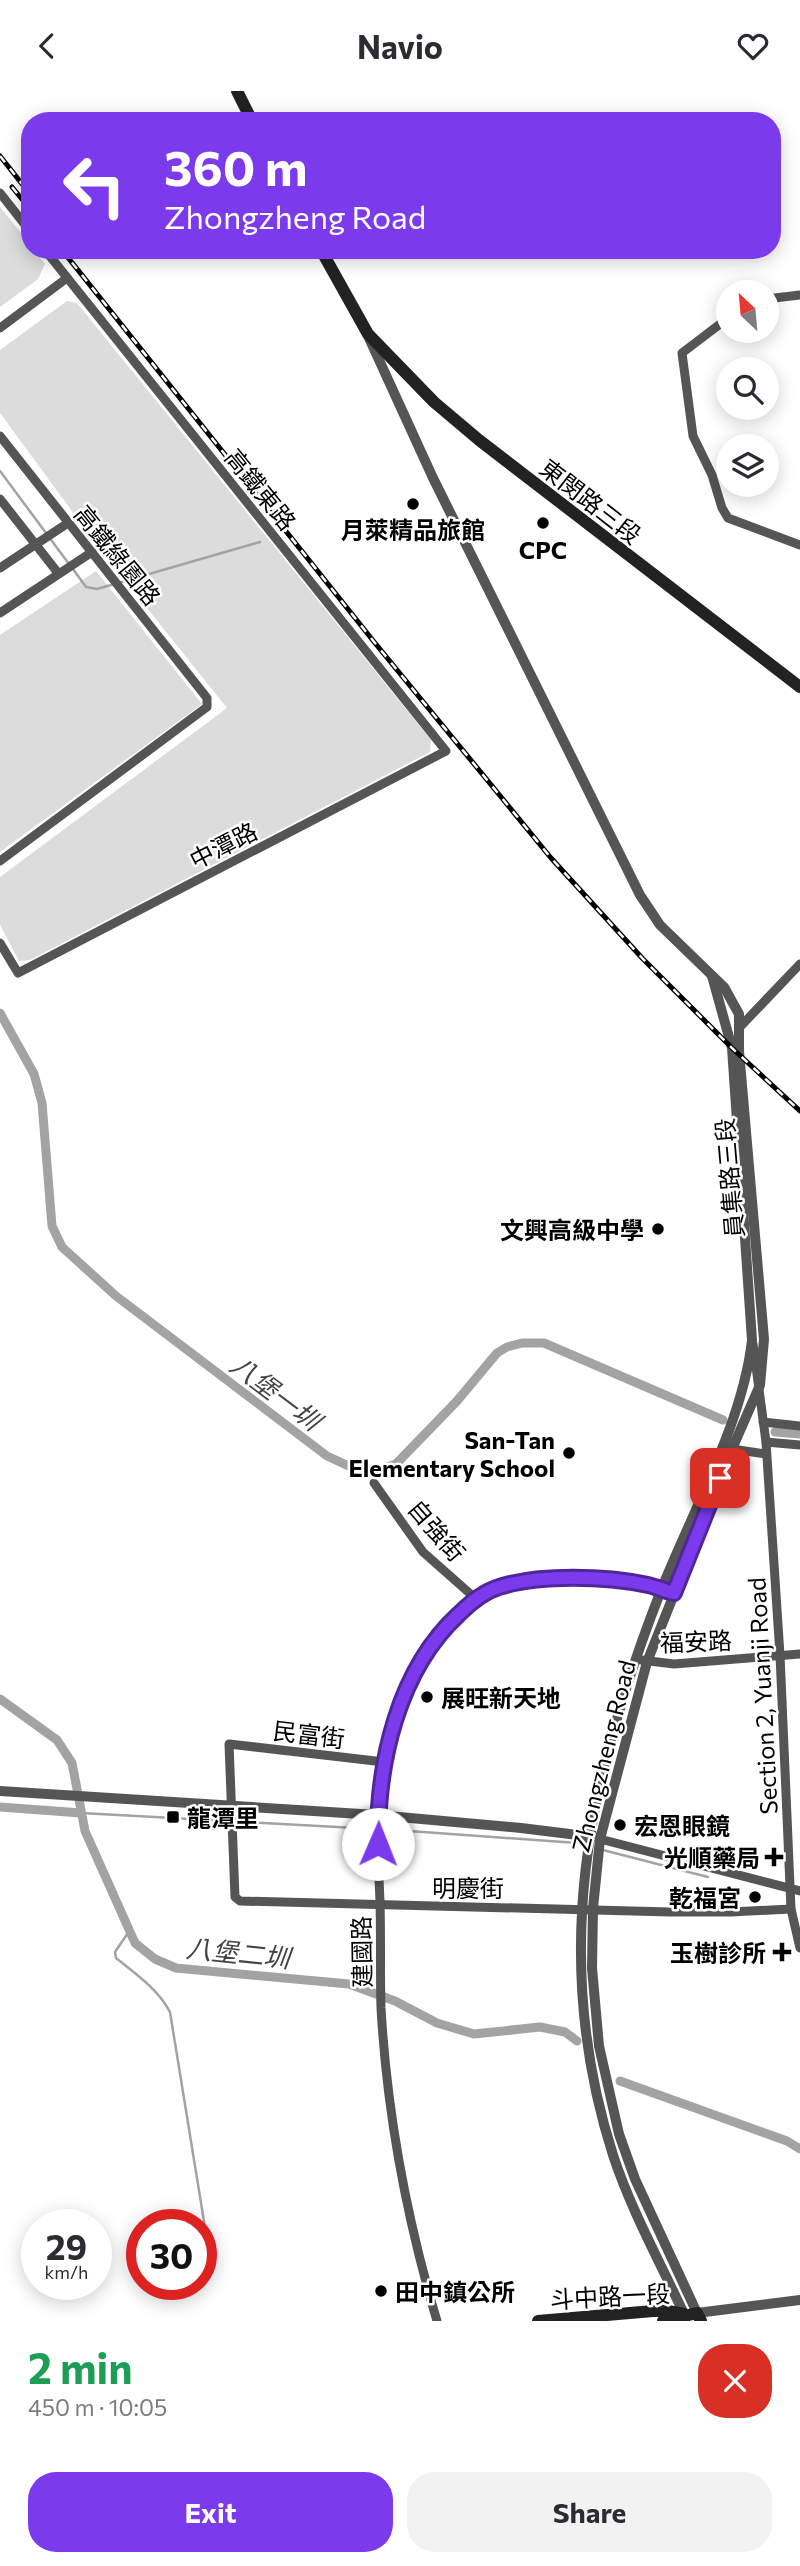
<!DOCTYPE html>
<html lang="en">
<head>
<meta charset="utf-8">
<style>
	:root { --surface:#fff; --page:#f2f2f3; --text:#2b2b33; --muted:#7c7c81; --accent:#7c3aed }
	body { margin:0; font-family:Commissioner,"Noto Sans TC",sans-serif; background:var(--page); color:var(--text); height:100vh; display:flex; flex-direction:column; font-size:26px; white-space:nowrap }
	* { box-sizing:border-box; margin:0 }
	p { font-size:23px; color:var(--muted) }
	.icon { flex:none; width:38px; height:38px; fill:none; stroke:currentColor; stroke-width:2; stroke-linecap:round; stroke-linejoin:round }
	.map { position:relative; height:2230px; overflow:hidden }
	.sheet { display:flex; flex-direction:column; background:var(--surface); flex:1 }
	.sheet>* { flex:none }
	.guide { position:absolute; left:21px; top:21px; width:760px; height:147px; border-radius:28px; box-shadow:0 4px 18px #0003; background:#7c3aed; color:#fff; overflow:hidden }
	.needle { width:46px; rotate:334deg }
	.controls { position:absolute; left:716px; top:189px; display:grid; gap:14px }
	.controls a { display:grid; place-items:center; width:63px; height:63px; border-radius:50%; background:var(--surface); box-shadow:0 4px 18px #0003; font-size:35px }
	.speed { position:absolute; left:21px; top:2118px; display:flex; gap:14px; font-size:35px; font-weight:700; text-align:center }
	.speed>* { display:grid; place-content:center; width:91px; height:91px; border-radius:50%; background:var(--surface); box-shadow:0 4px 18px #0003; line-height:1 }
	.speed small { font-size:18px; font-weight:400 }
	.speed .limit { border:10px solid #d22; background:#fff; color:#111 }
	.pin { position:absolute; display:grid; place-items:center; width:60px; height:60px; color:#fff; margin:-30px; border-radius:14px; box-shadow:0 4px 10px #0006 }
	.me { position:absolute; width:77px; margin:-38px; rotate:1deg; stroke-linejoin:round; filter:drop-shadow(0 0 5px #0008) }
	.turn { display:flex; align-items:center; gap:24px; height:147px; padding:0 28px; font-size:32px }
	.turn .icon { width:91px; height:91px; stroke-width:2.5 }
	.turn b { display:block; font-size:49px; line-height:60px }
	.round { display:grid; place-items:center; flex:none; width:74px; height:74px; border-radius:28px; background:var(--page) }
	.headline { display:flex; align-items:center; justify-content:space-between; height:119px; padding:0 28px }
	h1 { font-size:42px; font-weight:700; line-height:52px; color:#1e9e55 }
	.action { display:flex; gap:14px; margin-top:auto; padding:14px 28px }
	.action a { flex:1; height:80px; border-radius:28px; background:var(--accent); color:#fff; font-size:28px; font-weight:700; line-height:80px; text-align:center }
	.action a+a { background:var(--page); color:var(--text) }
	header { display:flex; justify-content:space-between; align-items:center; height:91px; padding:0 28px; background:var(--surface); font-size:32px; font-weight:700 }
	.map>svg:first-child { display:block }
</style>
</head>
<body>
<header><svg class="icon" aria-label="back" viewBox="0 0 24 24"><path d="M15 5l-7 7 7 7"/></svg>Navio<svg class="icon" aria-label="heart" viewBox="0 0 24 24"><path d="M12 20l-8-8c-3-5 5-10 8-4 3-6 11-1 8 4z"/></svg></header>
<div class="map">
<svg width="800" height="2230" viewBox="0 0 800 2230">
	<rect width="100%" height="100%" fill="#fff"/>
	<!-- green -->
	<g fill="#dcdcdc">
		<path d="M0 116 30 153V159H34L45 173 38 188 0 216Z"/>
		<path d="M67 210 77 212 431 649 430 661 30 869 19 870 0 834V786L227 617 99 457 0 322V259Z"/>
		<path d="M96 480 202 613 0 761V544Z"/>
	</g>
	<g fill="none" stroke-linecap="round" stroke-linejoin="round">
		<!-- stream -->
		<g stroke="#a3a3a3" stroke-width="2.5">
			<path d="M0 380 69 473"/>
			<path d="M73 478 86 496 97 498 260 451"/>
			<path d="M81 1722 374 1738"/>
			<path d="M381 1738 577 1752 587 1754"/>
			<path d="M603 1759 708 1786"/>
			<path d="M130 1839 115 1861 116 1867C136 1883 158 1898 170 1921L208 2155"/>
		</g>
		<!-- canal -->
		<g stroke="#a3a3a3" stroke-width="9">
			<path d="M0 922 34 983 42 1012 52 1135 62 1156 116 1205 327 1365 366 1383 396 1373 457 1310 497 1262 507 1256 522 1252H544L723 1329"/>
			<path d="M775 1341 800 1343"/>
			<path d="M0 1608 57 1649 72 1672 85 1740 135 1852 155 1868 176 1877 349 1893 395 1910 437 1932 474 1943 540 1936 565 1941 577 1950"/>
			<path d="M0 1716 81 1722"/>
			<path d="M620 1990 787 2050 800 2058"/>
		</g>
		<!-- minor -->
		<g stroke="#555" stroke-width="9">
			<path d="M0 102 30 140"/>
			<path d="M766 208 800 204"/>
			<path d="M728 227 682 262 693 345 712 384 722 417 728 427 800 454"/>
			<path d="M0 237 67 187"/>
			<path d="M0 345 207 607V616L0 770"/>
			<path d="M0 408 58 482"/>
			<path d="M0 477 68 432"/>
			<path d="M0 522 92 461"/>
			<path d="M0 852 18 882 446 660 45 159"/>
			<path d="M739 937 800 873"/>
			<path d="M753 1253 766 1351 780 1564 791 1818 800 1857"/>
			<path d="M763 1331 800 1335"/>
			<path d="M766 1351 800 1354"/>
			<path d="M732 1358 766 1363"/>
			<path d="M374 1392 423 1461 475 1507"/>
			<path d="M641 1569 674 1573 800 1563"/>
			<path d="M384 1671 229 1653 235 1806 240 1810 671 1821H731L791 1818"/>
			<path d="M600 1748 800 1800"/>
			<path d="M437 2230C407 2129 387 2022 381 1917 380 1882 381 1846 380 1811 379 1783 377 1755 377 1726 379 1659 407 1570 457 1524 470 1513 480 1503 496 1497 533 1482 609 1485 648 1494 657 1496 665 1500 674 1501"/>
		</g>
		<!-- tertiary -->
		<g stroke="#555" stroke-width="10">
			<path d="M369 247 433 387 640 804 660 834 724 896 739 923V960L764 1248 760 1294 732 1358 647 1571 600 1748 593 1817 592 1877 599 1955 619 2043 635 2088 697 2222 800 2209"/>
			<path d="M0 1700 377 1724 521 1737 594 1746"/>
			<path d="M684 2223C660 2171 631 2119 613 2064 550 1867 587 1689 660 1502 691 1423 743 1332 752 1249L732 957 712 885"/>
		</g>
		<!-- secondary -->
		<g stroke="#222" stroke-width="12">
			<path d="M237 0 252 30"/>
			<path d="M321 159 368 243 434 311 479 349 800 596"/>
			<path d="M538 2230 653 2220H668L684 2223"/>
			<path d="M663 2230 697 2222 701 2230"/>
		</g>
		<!-- rail casing -->
		<g stroke="#000" stroke-width="5">
			<g id="rail">
				<path d="M0 65 30 103"/>
				<path d="M12 96 30 118"/>
				<path d="M62 159 375 552 551 767 643 868 732 957 800 1020"/>
			</g>
		</g>
		<!-- rail -->
		<use href="#rail" stroke="#fff" stroke-width="2.5" stroke-dasharray="8" stroke-linecap="butt"/>
	</g>
	<g fill="none" stroke-linecap="round" stroke-linejoin="round">
		<!-- route casing -->
		<g stroke="#51269a" stroke-width="18">
			<path id="route" d="M378 1753C377 1672 398 1579 459 1523 471 1511 483 1501 499 1496 540 1483 606 1485 648 1494 657 1496 665 1500 674 1502L720 1387"/>
		</g>
		<!-- route -->
		<use href="#route" stroke="#7c3aed" stroke-width="12"/>
	</g>
	<!-- markers -->
	<g fill="#000" stroke="#fff" stroke-width="2.5">
		<circle cx="413" cy="413" r="7"/>
		<circle cx="543" cy="432" r="7"/>
		<circle cx="658" cy="1138" r="7"/>
		<circle cx="569" cy="1362" r="7"/>
		<circle cx="427" cy="1606" r="7"/>
		<rect x="166" y="1719" width="14" height="14" rx="3.5"/>
		<circle cx="620" cy="1734" r="7"/>
		<path d="M770.5 1755.5h7v7h7v7h-7v7h-7v-7h-7v-7h7z"/>
		<circle cx="755" cy="1806" r="7"/>
		<path d="M778.5 1850.5h7v7h7v7h-7v7h-7v-7h-7v-7h7z"/>
		<circle cx="381" cy="2200" r="7"/>
	</g>
	<g text-anchor="middle" dominant-baseline="central" stroke-width="5" stroke-linejoin="round" paint-order="stroke">
		<!-- street labels -->
		<g font-size="24" fill="#000" stroke="#fff">
			<text transform="translate(261 398) rotate(51)">高鐵東路</text>
			<text transform="translate(591 410) rotate(38)">東閔路三段</text>
			<text transform="translate(118 464) rotate(51)">高鐵綠園路</text>
			<text transform="translate(223 754) rotate(-27)">中潭路</text>
			<text transform="translate(729 1087) rotate(-95)">員集路三段</text>
			<text transform="translate(437 1439) rotate(49)">自強街</text>
			<text transform="translate(696 1550) rotate(-2)">福安路</text>
			<text transform="translate(762 1605) rotate(-93)">Section 2, Yuanji Road</text>
			<text transform="translate(309 1643) rotate(7)">民富街</text>
			<text transform="translate(603 1665) rotate(-76)">Zhongzheng Road</text>
			<text x="468" y="1796">明慶街</text>
			<text transform="translate(361 1861) rotate(-91)">建國路</text>
			<text transform="translate(610 2205) rotate(-3)">斗中路一段</text>
		</g>
		<!-- poi labels -->
		<g font-size="24" font-weight="bold" fill="#000" stroke="#fff" text-anchor="end">
			<text x="413" y="438" text-anchor="middle">月萊精品旅館</text>
			<text x="543" y="458" text-anchor="middle">CPC</text>
			<text x="644" y="1138">文興高級中學</text>
			<text x="555" y="1348">San-Tan<tspan x="555" dy="28">Elementary School</tspan></text>
			<text x="441" y="1606" text-anchor="start">展旺新天地</text>
			<text x="187" y="1726" text-anchor="start">龍潭里</text>
			<text x="634" y="1734" text-anchor="start">宏恩眼鏡</text>
			<text x="760" y="1766">光順藥局</text>
			<text x="741" y="1806">乾福宮</text>
			<text x="766" y="1861">玉樹診所</text>
			<text x="395" y="2200" text-anchor="start">田中鎮公所</text>
		</g>
		<!-- water labels -->
		<g font-size="26" font-style="italic" fill="#444" stroke="#fff">
			<text transform="translate(276 1301) rotate(37)">八堡一圳</text>
			<text transform="translate(238 1861) rotate(6)">八堡二圳</text>
		</g>
	</g>
</svg>
<div class="controls">
<a><svg class="needle" viewBox="-14 -14 28 28"><path d="M0-13l5 13h-10z" fill="#e53935"/><path d="M0 13l5-13h-10z" fill="#7c7c81"/></svg></a>
<a><svg class="icon" aria-label="search" viewBox="0 0 24 24"><circle cx="10" cy="10" r="6"/><path d="M15 15l6 6"/></svg></a>
<a><svg class="icon" aria-label="layers" viewBox="0 0 24 24"><path d="M12 4l9 5-9 5-9-5zM3 14l9 5 9-5"/></svg></a>
</div>
<div class="speed"><div>29<small>km/h</small></div><div class="limit">30</div></div>
<div class="pin" style="left:720px;top:1387px;background:#d93025"><svg class="icon" aria-label="arrive" viewBox="0 0 24 24"><path d="M6 21V4h12l-3 4 3 4H6"/></svg></div>
<svg class="me" style="left:378px;top:1753px" viewBox="-20 -20 40 40"><circle r="19" fill="#fff"/><path d="M0-13L10 11 0 6-10 11z" fill="#7c3aed"/></svg>
<div class="guide">
<div class="turn"><svg class="icon" aria-label="left" viewBox="0 0 24 24"><path d="M17 20v-9H6M10 6l-5 5 5 5"/></svg><div><b>360 m</b>Zhongzheng Road</div></div>
</div>
</div>
<section class="sheet">
<div class="headline"><div><h1>2 min</h1><p>450 m · 10:05</p></div><a class="round" style="background:#d93025;color:#fff"><svg class="icon" aria-label="close" viewBox="0 0 24 24"><path d="M6 6l12 12M18 6L6 18"/></svg></a></div>
<div class="action"><a>Exit</a><a>Share</a></div>
</section>
</body>
</html>
